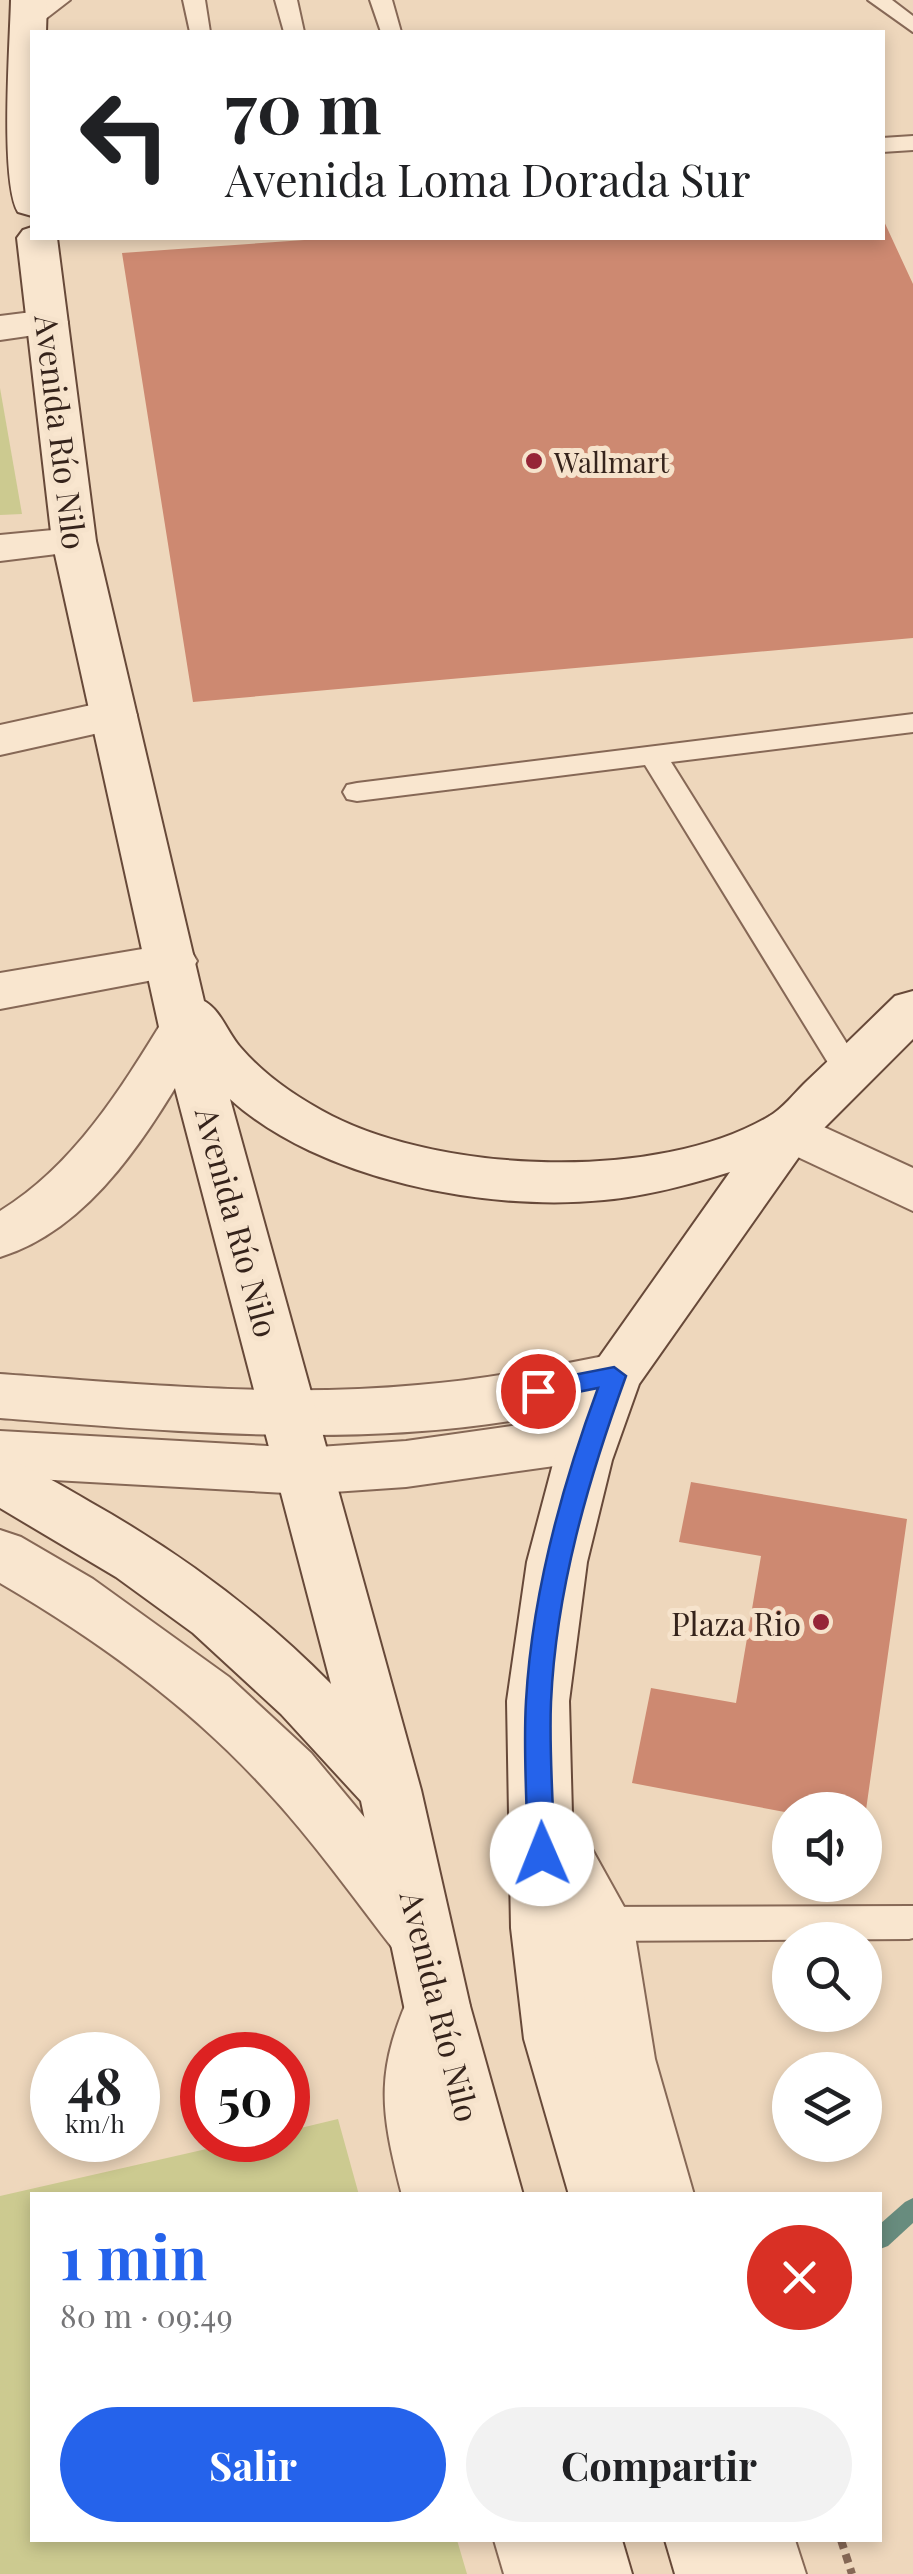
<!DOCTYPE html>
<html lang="es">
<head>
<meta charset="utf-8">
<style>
	:root { --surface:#fff; --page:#f2f2f2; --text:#202124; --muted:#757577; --accent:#2563eb }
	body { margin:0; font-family:"Playfair Display",serif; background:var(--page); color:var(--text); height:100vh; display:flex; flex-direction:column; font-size:38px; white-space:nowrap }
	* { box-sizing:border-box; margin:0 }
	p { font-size:32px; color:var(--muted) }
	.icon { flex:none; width:55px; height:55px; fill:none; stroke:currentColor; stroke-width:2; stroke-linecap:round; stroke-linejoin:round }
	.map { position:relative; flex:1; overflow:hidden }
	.panel { position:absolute; left:30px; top:2192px; width:852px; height:350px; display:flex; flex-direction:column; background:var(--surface); border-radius:0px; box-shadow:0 5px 15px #0003 }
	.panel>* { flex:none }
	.banner { position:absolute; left:30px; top:30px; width:855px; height:210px; border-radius:0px; box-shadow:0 5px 15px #0003; background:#fff; color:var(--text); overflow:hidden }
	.fabs { position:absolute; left:772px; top:1792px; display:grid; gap:20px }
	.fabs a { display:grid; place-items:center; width:110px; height:110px; border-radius:50%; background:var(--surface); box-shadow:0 5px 15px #0003; font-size:50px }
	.speed { position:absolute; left:30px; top:2032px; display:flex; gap:20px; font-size:50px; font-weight:700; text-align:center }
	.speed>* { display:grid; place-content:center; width:130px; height:130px; border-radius:50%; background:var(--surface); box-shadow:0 5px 15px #0003; line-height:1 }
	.speed small { font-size:25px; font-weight:400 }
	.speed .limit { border:15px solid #d22; background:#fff; color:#111 }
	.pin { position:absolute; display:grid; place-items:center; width:85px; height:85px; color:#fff; margin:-42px; border:5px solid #fff; border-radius:50%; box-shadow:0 2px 10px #0007 }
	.me { position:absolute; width:110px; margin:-55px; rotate:359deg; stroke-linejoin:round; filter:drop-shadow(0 0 8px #0008) }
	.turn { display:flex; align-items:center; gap:35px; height:210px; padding:0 30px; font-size:45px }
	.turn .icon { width:130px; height:130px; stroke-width:2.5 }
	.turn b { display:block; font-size:70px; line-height:85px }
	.round { display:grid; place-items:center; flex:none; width:105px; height:105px; border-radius:52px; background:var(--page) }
	.head { display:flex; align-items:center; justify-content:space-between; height:170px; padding:0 30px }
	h1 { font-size:60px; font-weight:700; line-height:75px; color:var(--accent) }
	.cta { display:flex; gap:20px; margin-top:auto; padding:20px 30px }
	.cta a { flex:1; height:115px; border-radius:60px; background:var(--accent); color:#fff; font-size:40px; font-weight:700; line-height:115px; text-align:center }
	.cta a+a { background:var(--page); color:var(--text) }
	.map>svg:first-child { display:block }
</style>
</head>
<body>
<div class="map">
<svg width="913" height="2574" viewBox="0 0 913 2574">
	<rect width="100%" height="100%" fill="#eed7bc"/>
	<!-- green -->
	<g fill="#ccca90">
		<path d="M0 388 22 514 0 515Z"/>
		<path d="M338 2119 359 2195H32V2540H457L467 2574H0V2196L246 2140H288V2131Z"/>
	</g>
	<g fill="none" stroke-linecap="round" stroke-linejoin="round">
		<!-- stream -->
		<path fill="#688c7e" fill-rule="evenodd" d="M913 2198V2223L888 2246 880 2249V2224L905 2202Z"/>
	</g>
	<!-- building -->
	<g fill="#cd8971">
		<path d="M882 217 913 284V638L193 702 122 253 333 238H882Z"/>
		<path d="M691 1482 907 1519 866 1810 790 1813 632 1783 651 1688 736 1703 761 1556 679 1542Z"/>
	</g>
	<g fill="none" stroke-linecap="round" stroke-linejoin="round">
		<!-- service casing -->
		<g stroke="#866856" stroke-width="4">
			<g id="service">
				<path d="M45 0H70L35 27H19L16 22Z"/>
				<path d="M183 0H205L210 32H190Z"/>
				<path d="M275 0H297L304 32H284Z"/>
				<path d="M370 0H392L401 32H381Z"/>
				<path d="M868 0H892L913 16V32Z"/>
				<path d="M913 136V150L882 152V138Z"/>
				<path d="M913 714V732L671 762 864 1071 860 1079 849 1082 838 1079 645 765 357 801 347 799 343 792 347 785 357 783Z"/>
				<path d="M913 1906V1938L909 1939 588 1941 575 1936 569 1924 575 1912 588 1907Z"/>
			</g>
		</g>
		<!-- minor casing -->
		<g stroke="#866856" stroke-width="4">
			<g id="minor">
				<path d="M48 310 62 313 68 322 62 331 0 340V316Z"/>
				<path d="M74 528 89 532 96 541 89 550 0 561V535Z"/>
				<path d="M114 700 130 704 137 715 130 726 0 755V725Z"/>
				<path d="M172 944 190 949 197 961 190 973 0 1009V973Z"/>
				<path d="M185 1009 203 1014 211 1027C161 1112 101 1226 0 1257V1211C75 1165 122 1087 167 1014Z"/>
				<path d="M789 1111 913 1168V1211L770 1144 763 1130 770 1116Z"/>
				<path d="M0 1530 21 1537 93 1579 229 1677 311 1753 444 1913 453 1934 444 1955 421 1963 398 1955C354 1899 313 1840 264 1788 189 1706 96 1639 0 1583Z"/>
				<path d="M541 1789 563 1797 633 1923 655 2059 694 2195H626L589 2059 569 1928 510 1817 519 1797Z"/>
				<path d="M437 1976 460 1985 470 2006C442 2079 450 2122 470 2195H402C379 2106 375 2070 414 1985Z"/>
				<path d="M494 2540H568L578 2574H504Z"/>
				<path d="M721 2540H795L806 2574H732Z"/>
			</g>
		</g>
		<!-- tertiary casing -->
		<g stroke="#866856" stroke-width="4">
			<g id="tertiary">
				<path d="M614 1354 634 1360 642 1376 634 1392C436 1456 204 1434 0 1418V1374C139 1384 279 1398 418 1385 484 1380 549 1367 614 1354Z"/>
				<path d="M590 1415 610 1422 619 1438 610 1454 590 1461 406 1487 304 1494 0 1477V1431L304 1448 406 1441Z"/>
			</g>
		</g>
		<!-- secondary casing -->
		<g stroke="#674939" stroke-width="4">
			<g id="secondary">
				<path d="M11 0H47L46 32H32V216L18 212C0 181 10 43 11 0Z"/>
				<path d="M32 227V238H57L96 541 204 1001C221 1010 228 1034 241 1048 265 1076 299 1099 332 1116 445 1173 657 1182 768 1117 783 1109 795 1092 807 1081 837 1053 866 1024 895 996L913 991V1039L808 1144 639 1384 612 1460 587 1562 569 1701 575 1928 590 2039 637 2195H569L524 2039 511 1928 507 1701 527 1562 554 1460 586 1376 730 1172C688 1185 647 1196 604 1200 487 1212 319 1180 230 1099L421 1790 470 2006 523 2195H455L404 2006 361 1801 281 1714 193 1633 116 1577 0 1508V1457C32 1467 61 1485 90 1502 179 1552 259 1611 331 1684L159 1027 52 541 17 238 23 230Z"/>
				<path d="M548 2540H622L632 2574H558Z"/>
				<path d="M665 2540H739L749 2574H675Z"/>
			</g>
		</g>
		<!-- path -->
		<path stroke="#866856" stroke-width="8" stroke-dasharray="9 6" stroke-linecap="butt" d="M841 2540 852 2574"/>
		<!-- service -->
		<use href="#service" fill="#f9e6cf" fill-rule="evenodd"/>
		<!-- minor -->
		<use href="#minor" fill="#f9e6cf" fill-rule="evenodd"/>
		<!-- tertiary -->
		<use href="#tertiary" fill="#f9e6cf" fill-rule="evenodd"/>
		<!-- secondary -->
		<use href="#secondary" fill="#f9e6cf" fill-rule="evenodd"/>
	</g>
	<!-- route -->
	<path fill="#2563eb" stroke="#184099" stroke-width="2.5" d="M614 1367 626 1376C588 1480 556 1590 551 1702 549 1752 553 1804 555 1854L551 1862 542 1866 532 1862 528 1854C527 1803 523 1751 526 1701 532 1594 561 1488 598 1388L538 1400 527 1391 538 1382Z"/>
	<!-- markers -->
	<g fill="#962537" stroke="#f6e3cc" stroke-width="4">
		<circle cx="534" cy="461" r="10"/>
		<circle cx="821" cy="1622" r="10"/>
	</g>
	<g text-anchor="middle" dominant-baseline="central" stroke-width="10" stroke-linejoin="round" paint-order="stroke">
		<!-- far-poi labels -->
		<g font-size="28" fill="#35231b" stroke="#f6e3cc" text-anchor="start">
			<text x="554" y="461">Wallmart</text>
		</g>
		<!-- street labels -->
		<g font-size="32" fill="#35231b" stroke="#f6e3cc">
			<text transform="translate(62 432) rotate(83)">Avenida Río Nilo</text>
			<text transform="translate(238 1222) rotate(75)">Avenida Río Nilo</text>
			<text transform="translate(441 2006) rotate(76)">Avenida Río Nilo</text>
		</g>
		<!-- poi labels -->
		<g font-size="32" fill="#35231b" stroke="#f6e3cc" text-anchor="end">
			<text x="801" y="1622">Plaza Rio</text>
		</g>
	</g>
</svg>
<div class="fabs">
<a><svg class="icon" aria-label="sound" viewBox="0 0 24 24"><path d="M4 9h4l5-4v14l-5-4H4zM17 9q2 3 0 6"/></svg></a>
<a><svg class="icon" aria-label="search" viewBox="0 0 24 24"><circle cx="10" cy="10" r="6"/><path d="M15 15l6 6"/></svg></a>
<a><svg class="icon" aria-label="layers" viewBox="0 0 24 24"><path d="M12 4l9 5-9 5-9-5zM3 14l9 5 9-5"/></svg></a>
</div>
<div class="speed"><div>48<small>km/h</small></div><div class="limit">50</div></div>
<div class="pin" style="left:538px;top:1391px;background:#d93025"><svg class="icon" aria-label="arrive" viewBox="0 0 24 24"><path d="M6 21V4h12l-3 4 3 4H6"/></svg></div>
<svg class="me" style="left:542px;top:1854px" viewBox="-20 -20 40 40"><circle r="19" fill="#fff"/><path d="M0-13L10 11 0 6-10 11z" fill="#2563eb"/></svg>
<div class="banner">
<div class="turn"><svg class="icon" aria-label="left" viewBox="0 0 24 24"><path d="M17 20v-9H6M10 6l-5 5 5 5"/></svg><div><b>70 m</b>Avenida Loma Dorada Sur</div></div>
</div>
<section class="panel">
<div class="head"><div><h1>1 min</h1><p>80 m · 09:49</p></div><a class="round" style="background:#d93025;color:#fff"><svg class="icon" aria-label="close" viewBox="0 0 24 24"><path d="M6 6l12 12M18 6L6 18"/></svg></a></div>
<div class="cta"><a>Salir</a><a>Compartir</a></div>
</section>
</div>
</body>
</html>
